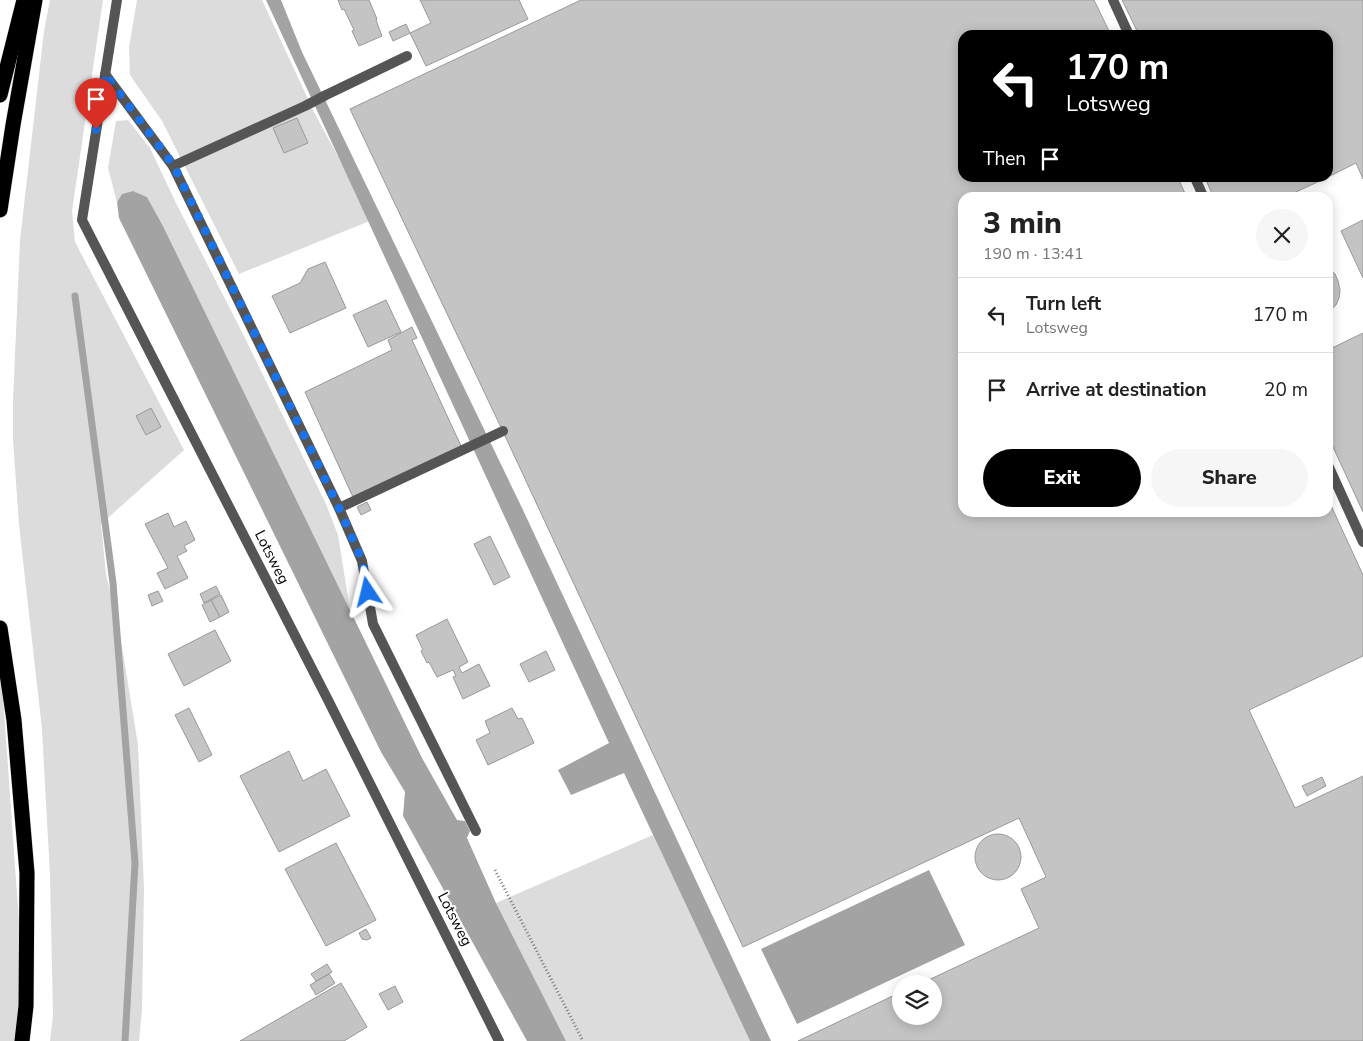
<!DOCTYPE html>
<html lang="en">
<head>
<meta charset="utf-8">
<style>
	:root { --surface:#fff; --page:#f6f6f6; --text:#222; --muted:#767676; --line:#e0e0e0; --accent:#000 }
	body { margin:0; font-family:"Nunito Sans",sans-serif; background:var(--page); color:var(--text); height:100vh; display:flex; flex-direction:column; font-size:19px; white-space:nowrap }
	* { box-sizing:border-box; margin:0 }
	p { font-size:16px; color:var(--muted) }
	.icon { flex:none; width:28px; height:28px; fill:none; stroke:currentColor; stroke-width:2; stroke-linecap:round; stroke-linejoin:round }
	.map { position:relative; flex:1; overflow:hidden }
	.sheet { position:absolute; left:958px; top:192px; width:375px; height:325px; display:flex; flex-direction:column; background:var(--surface); border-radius:15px; box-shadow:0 2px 12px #0003 }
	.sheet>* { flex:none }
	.hud { position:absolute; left:958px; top:30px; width:375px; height:152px; border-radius:15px; box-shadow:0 2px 12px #0003; background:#000; color:#fff; overflow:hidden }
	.buttons { position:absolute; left:892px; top:975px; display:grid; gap:10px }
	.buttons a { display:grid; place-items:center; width:50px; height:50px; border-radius:50%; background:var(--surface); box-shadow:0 2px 12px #0003; font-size:25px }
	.pin { position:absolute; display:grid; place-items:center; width:42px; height:42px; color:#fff; margin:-51px -21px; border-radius:50% 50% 50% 0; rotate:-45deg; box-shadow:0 0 5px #0007 }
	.pin .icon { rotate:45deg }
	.me { position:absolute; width:55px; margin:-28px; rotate:350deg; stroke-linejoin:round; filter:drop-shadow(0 0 4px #0008) }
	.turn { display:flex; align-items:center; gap:18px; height:105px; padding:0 25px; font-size:22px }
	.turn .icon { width:65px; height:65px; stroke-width:2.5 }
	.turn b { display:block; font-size:35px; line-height:42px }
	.then { display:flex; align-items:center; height:48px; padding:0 25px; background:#0003; gap:10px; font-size:19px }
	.round { display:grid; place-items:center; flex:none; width:52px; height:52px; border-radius:26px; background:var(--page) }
	.headline { display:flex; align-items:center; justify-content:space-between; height:85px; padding:0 25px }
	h1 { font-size:30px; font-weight:800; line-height:38px }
	.button { display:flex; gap:10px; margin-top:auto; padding:10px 25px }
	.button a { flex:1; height:58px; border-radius:30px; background:var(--accent); color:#fff; font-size:20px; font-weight:800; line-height:58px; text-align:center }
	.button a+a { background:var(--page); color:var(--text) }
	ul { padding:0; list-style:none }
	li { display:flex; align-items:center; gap:15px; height:75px; padding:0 25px; border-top:1px solid var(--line) }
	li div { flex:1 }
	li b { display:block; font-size:19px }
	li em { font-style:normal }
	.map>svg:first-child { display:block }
</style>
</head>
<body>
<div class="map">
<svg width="1363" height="1041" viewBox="0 0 1363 1041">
	<rect width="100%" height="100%" fill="#fff"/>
	<!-- green -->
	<g fill="#dcdcdc">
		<path d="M50 0H103L72 211 75 242 184 450 101 524 106 574 120 634 138 745 144 889 142 1010 139 1041H50L53 1015 50 875 42 729 19 525 13 440V401L20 240 44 31Z"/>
		<path d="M137 0H262L314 112 372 220 239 274 162 121 130 75 129 47Z"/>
		<path d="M128 120 150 148 177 205 243 334 326 504 338 535 350 610 163 226 147 197 133 191 122 194 117 202 108 168 116 121Z"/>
		<path d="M0 666 3 696 22 965 15 1041H0Z"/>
		<path d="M653 835 750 1041H566L496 903Z"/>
	</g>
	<!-- water -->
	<g fill="#a3a3a3">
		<path d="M266 0H281L302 52 523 510 771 1041H750L624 773 571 795 558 770 609 743Z"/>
		<path d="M133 191 147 197 163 226 422 758 457 820 465 821 470 831 467 838 496 903 566 1041H527L403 816 405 792 381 752 119 218 117 202 122 194Z"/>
		<path d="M929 870 965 945 797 1024 761 949Z"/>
	</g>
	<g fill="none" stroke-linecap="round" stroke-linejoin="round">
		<!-- stream -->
		<path stroke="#a3a3a3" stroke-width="7" d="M75 296 113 583 135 863 125 1041"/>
	</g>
	<!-- building -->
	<g fill="#c4c4c4" stroke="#999">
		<path d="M338 0H369L377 19 376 20 382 36 359 46 352 31 354 30 344 9 342 10Z"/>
		<path d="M420 0H519L528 19 426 66 410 33 393 41 389 32 406 24 410 33 431 23Z"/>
		<path d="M581 0H1094L1111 35H962V178H1178L1187 198H962V512H1328V499L1363 575V656L1249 710 1295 808 1363 776V1041H798L901 992V1016H934V984H920L1039 928 1021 889 1046 877 1019 818 743 947 506 438 350 109Z"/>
		<path d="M1122 0H1363V179L1356 163 1328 177V35H1139Z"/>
		<path d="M297 118 308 143 284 153 273 128Z"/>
		<path d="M1205 178H1326L1283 198H1214Z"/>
		<path d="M1363 220V278L1341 231Z"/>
		<path d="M325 262 346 308 290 333 272 296 300 283 308 269Z"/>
		<path d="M1328 268 1335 274 1338 281 1340 290 1339 298 1336 305 1328 312Z"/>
		<path d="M386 300 401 332 368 347 353 315Z"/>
		<path d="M412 327 417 338 412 340 462 448 353 497 305 392 392 350 388 340Z"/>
		<path d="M1363 333V512L1328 436V350Z"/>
		<path d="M151 408 161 427 146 435 136 416Z"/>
		<path d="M367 502 371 510 361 515 357 507Z"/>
		<path d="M168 513 174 527 186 521 195 540 184 546 187 551 177 556 188 578 165 589 157 573 168 568 145 524Z"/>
		<path d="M490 536 510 577 494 585 474 544Z"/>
		<path d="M216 586 220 594 204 603 200 594Z"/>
		<path d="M158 591 163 601 152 606 148 595Z"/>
		<path d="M221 595 229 612 220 617 211 600Z"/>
		<path d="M211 600 220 617 210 622 202 605Z"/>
		<path d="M447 619 468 662 459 667 462 673 479 664 490 686 463 699 453 677 456 676 453 670 437 677 429 662 427 663 421 651 423 650 416 635Z"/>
		<path d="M215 630 231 661 184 686 168 654Z"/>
		<path d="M546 651 555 670 529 682 520 664Z"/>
		<path d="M189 708 212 755 199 762 175 715Z"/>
		<path d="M512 708 518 719 522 718 534 743 488 765 476 740 490 733 485 721Z"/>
		<path d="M289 751 303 781 326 769 350 816 279 852 240 776Z"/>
		<path d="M1322 777 1326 786 1307 796 1302 786Z"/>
		<circle cx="998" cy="857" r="23"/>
		<path d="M336 843 376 920 326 946 285 869Z"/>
		<path d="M366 929 371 938 367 940 362 939 359 933Z"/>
		<path d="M327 964 332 972 316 981 311 974Z"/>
		<path d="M329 974 335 983 316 995 310 985Z"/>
		<path d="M341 983 367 1027 344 1041H240Z"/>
		<path d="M395 986 403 1002 388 1010 379 994Z"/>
	</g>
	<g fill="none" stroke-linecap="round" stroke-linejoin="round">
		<!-- motorway casing -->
		<g stroke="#dbdbdb" stroke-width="16">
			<g id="motorway">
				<path d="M0 95 24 0"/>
				<path d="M0 210 13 125 35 0"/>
				<path d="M0 628 14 720 27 873 26 1006 22 1041"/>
			</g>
		</g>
		<!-- path -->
		<path stroke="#777" stroke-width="3" stroke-dasharray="1 2.5" stroke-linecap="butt" d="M495 870 583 1041"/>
		<!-- service -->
		<g stroke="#555" stroke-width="10">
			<path d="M1113 0 1129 35"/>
			<path d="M173 166 305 106 326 95 407 56"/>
			<path d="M1195 178 1204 198"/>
			<path d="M1328 465 1363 542"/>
			<path d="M339 508 503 431"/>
		</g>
		<!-- minor -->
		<g stroke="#555" stroke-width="10">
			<path d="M117 0 82 220 328 700 499 1041"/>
			<path d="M105 74 173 166 339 508 362 561 373 624 476 831"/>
		</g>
		<!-- motorway -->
		<use href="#motorway" stroke="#000" stroke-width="15"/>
	</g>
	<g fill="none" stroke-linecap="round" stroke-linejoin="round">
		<!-- route -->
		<path stroke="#1a73e8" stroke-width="9" stroke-dasharray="0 16.2" d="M96 129 105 74 174 166 339 508 362 560 368 592"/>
	</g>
	<g text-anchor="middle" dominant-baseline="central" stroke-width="4" stroke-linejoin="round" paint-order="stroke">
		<!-- street labels -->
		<g font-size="15" fill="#000" stroke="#fff">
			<text transform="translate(272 557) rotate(63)">Lotsweg</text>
			<text transform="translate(455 919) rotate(63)">Lotsweg</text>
		</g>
	</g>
</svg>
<div class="buttons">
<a><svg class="icon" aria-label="layers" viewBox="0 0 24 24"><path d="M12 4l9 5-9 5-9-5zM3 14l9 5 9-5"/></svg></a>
</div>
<div class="pin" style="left:96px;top:129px;background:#d93025"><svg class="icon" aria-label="arrive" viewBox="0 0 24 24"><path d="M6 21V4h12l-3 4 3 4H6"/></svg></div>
<svg class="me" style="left:368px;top:592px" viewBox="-20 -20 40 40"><path d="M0-17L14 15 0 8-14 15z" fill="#1a73e8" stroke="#fff" stroke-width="4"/></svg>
<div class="hud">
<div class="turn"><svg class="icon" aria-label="left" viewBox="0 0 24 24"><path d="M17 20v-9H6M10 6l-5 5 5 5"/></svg><div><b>170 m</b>Lotsweg</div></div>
<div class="then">Then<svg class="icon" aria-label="arrive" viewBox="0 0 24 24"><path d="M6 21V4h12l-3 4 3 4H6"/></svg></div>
</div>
<section class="sheet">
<div class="headline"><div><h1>3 min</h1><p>190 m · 13:41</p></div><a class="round"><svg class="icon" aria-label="close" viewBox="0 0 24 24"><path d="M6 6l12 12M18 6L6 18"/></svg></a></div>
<ul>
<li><svg class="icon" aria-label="left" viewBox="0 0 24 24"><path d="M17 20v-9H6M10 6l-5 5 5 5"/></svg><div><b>Turn left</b><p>Lotsweg</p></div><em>170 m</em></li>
<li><svg class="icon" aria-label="arrive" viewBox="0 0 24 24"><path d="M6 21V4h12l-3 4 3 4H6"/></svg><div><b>Arrive at destination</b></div><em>20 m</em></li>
</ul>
<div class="button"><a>Exit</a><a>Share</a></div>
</section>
</div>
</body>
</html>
